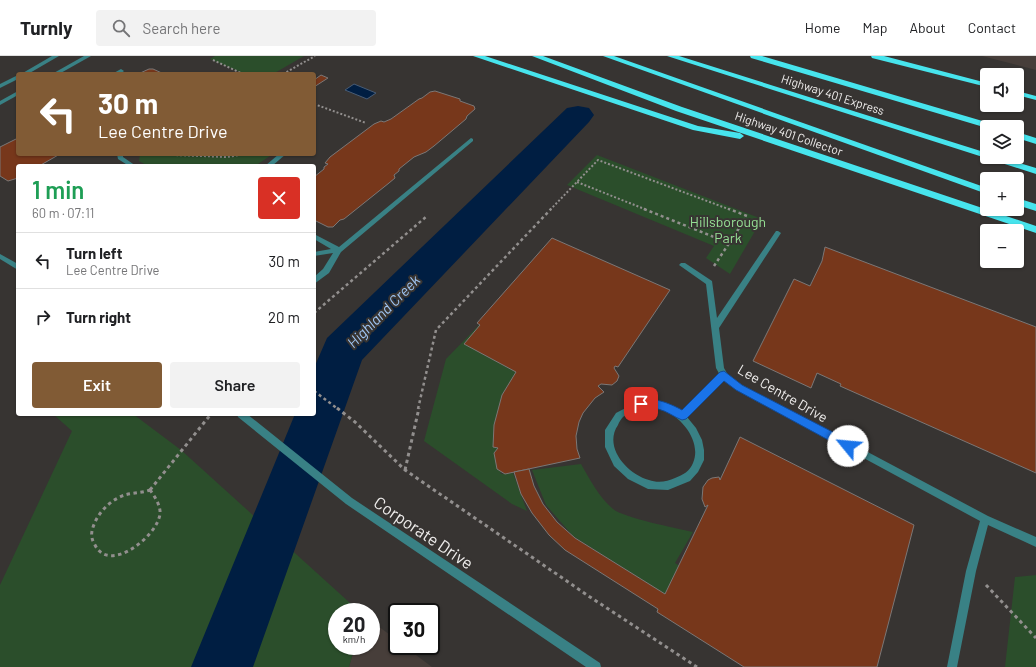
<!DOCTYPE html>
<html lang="en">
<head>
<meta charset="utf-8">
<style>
	:root { --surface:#fff; --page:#f2f2f2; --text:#202124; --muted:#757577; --line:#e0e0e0; --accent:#815b35 }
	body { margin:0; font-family:Barlow,sans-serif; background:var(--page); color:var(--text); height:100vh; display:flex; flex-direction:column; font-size:15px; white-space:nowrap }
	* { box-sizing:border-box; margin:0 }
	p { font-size:13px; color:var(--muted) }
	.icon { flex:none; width:22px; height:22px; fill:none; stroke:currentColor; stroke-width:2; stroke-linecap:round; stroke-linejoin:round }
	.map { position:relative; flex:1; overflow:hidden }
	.side { position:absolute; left:16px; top:108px; width:300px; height:252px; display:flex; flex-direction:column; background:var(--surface); border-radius:4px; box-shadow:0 1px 3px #0004 }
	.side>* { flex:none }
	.guide { position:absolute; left:16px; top:16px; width:300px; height:84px; border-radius:4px; box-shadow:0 1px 3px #0004; background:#815b35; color:#fff; overflow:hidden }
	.fabs { position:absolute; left:980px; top:12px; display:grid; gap:8px }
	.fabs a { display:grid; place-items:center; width:44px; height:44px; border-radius:4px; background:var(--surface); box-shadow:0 1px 3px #0004; font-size:20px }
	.speed { position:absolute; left:328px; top:547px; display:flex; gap:8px; font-size:20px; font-weight:700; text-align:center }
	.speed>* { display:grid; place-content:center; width:52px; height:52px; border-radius:50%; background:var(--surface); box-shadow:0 1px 3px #0004; line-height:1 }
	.speed small { font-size:10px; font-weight:400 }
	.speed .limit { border:2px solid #111; border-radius:6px; background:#fff; color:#111 }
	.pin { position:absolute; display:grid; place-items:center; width:34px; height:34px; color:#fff; margin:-17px; border-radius:8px; box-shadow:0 2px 6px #0006 }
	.me { position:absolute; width:44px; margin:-22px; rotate:298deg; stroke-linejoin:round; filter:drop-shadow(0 0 3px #0008) }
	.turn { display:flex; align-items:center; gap:14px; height:84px; padding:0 16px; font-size:18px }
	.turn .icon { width:52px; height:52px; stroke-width:2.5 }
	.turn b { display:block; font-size:28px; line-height:34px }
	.round { display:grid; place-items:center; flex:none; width:42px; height:42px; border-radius:4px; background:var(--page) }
	.summary { display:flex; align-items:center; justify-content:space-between; height:68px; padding:0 16px }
	h1 { font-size:24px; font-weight:600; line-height:30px; color:#1e9e55 }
	.action { display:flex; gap:8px; margin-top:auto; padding:8px 16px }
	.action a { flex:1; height:46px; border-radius:4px; background:var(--accent); color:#fff; font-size:16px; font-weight:600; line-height:46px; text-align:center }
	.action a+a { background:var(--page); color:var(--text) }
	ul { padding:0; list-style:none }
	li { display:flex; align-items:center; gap:12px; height:56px; padding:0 16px; border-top:1px solid var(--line) }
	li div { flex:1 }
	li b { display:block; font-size:15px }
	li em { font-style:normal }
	header { display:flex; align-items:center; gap:24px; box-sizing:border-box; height:56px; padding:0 20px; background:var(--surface); border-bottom:1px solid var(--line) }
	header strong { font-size:19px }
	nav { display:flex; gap:22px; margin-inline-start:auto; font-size:14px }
	.search { width:280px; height:36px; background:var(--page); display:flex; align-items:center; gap:10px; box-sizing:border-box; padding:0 14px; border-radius:4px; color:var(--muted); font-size:15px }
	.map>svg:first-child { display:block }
</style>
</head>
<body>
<header>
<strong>Turnly</strong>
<div class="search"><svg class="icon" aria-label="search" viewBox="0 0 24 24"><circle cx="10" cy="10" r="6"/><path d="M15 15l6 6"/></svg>Search here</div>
<nav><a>Home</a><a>Map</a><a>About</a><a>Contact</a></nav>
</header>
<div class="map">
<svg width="1036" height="611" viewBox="0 0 1036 611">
	<rect width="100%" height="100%" fill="#373432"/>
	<!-- built -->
	<g fill="#473e3a">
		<path d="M982 0H1036V14Z"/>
		<path d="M371 565 397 584V590H404L432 611H349L355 590H371Z"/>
	</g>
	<!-- green -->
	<g fill="#2b4e2b">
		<path d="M215 0H304L273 18H245L210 3Z"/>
		<path d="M140 98H268L270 100 255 110H148L139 105Z"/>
		<path d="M597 99 762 163 730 218 706 202 714 190 567 129Z"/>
		<path d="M479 269 540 301 503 391 495 396 501 418 513 417 527 455 512 448 424 385 446 303Z"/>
		<path d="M53 358H133L181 394 360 556H337V590H355L349 611H0V529L72 375Z"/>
		<path d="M581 408C590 424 599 441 613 453 624 462 676 472 693 476L675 507 681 511 667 540 573 480 546 449 532 414Z"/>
		<path d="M1036 519V611H1005L1015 521Z"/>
	</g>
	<!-- water -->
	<path fill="#001e42" stroke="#485c75" d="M354 28 376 37 367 43 345 34Z"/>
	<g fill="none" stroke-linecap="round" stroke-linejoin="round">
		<!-- river -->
		<path fill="#001e42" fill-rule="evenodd" d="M578 50 589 52 594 59 589 66 362 304 253 611H191L295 358H314V312L327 282 567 52Z"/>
	</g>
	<!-- building -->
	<g fill="#77371b" stroke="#7b7776">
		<path d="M149 13H153L164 18H138Z"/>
		<path d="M321 19 328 22 314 31V24Z"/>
		<path d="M435 35 460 43V45L474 50 475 53 467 60 466 63 434 90 426 96 414 101 399 113V115L394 119 395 122 389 127 344 163 340 164 333 171H328L314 164V121L324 113V111L328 108 325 107 330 101 374 68 381 65 384 66 391 63 419 43 422 42 430 36Z"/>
		<path d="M18 82V98H60L39 110H18V122L8 125 0 120V91Z"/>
		<path d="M552 182 670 234 618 311 615 310 614 312 619 320 617 325 612 329 601 328 598 330 604 336 595 342 583 357 579 366 576 380 577 393 580 402 505 418 497 413 494 397 498 392 493 391 494 369 502 339 516 316 464 288 480 269 477 267Z"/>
		<path d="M825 191 1036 271V417L840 330 841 328 817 317 811 332 753 305 794 223 810 230 822 205Z"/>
		<path d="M740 381 914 469 877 611H744L657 556 658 553 565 494 549 479 532 457 521 438 514 416 529 413 534 430 543 448 557 466 575 482 665 538 708 449 705 451 702 443 703 431 708 424 712 422 719 421 720 424Z"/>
	</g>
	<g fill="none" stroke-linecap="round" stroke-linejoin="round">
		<!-- path-far2 -->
		<g stroke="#928f8e" stroke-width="2" stroke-dasharray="2 2" stroke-linecap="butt">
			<path d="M213 4 243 18"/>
			<path d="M283 18 315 0"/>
			<path d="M314 48 366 67"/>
			<path d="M148 98 227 101 246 98"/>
			<path d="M577 126 647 154"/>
			<path d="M550 154 598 104 731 154"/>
		</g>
		<!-- path-far1 -->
		<g stroke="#928f8e" stroke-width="2.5" stroke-dasharray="3 3" stroke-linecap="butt">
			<path d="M644 153 729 187"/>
			<path d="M714 210 747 160 729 153"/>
			<path d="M314 257 427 160"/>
			<path d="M314 335 338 353"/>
			<path d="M418 353 436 274 551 153"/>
		</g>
		<!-- path -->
		<g stroke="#928f8e" stroke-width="3" stroke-dasharray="3.5 3.5" stroke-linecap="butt">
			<path d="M337 352 355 366 405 414 590 541 697 611"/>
			<path d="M405 414 419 352"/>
			<path d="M150 434C154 439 161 450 160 458 157 481 109 518 95 489 92 484 91 480 92 475 95 461 106 448 118 442 128 436 139 438 150 434Z"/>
			<path d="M150 434 211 358"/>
			<path d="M986 529 1036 582"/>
		</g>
		<!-- service -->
		<g fill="#398185" fill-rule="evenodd">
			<path d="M121 13 124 15C121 18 117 18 112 18Z"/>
			<path d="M471 82 473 83V85L341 196 329 217 314 228V221L323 213 333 197 314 200V196L331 193 314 183V178L339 191Z"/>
			<path d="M117 98H123V101L136 110H129L118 103Z"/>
			<path d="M279 98H286L272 110H265Z"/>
			<path d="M776 175H778L781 177 719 272 724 312 728 319 727 321H721L716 312 706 228 679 209 681 207H685L712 225 717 262Z"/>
		</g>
		<!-- minor -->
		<path fill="#398185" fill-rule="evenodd" d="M724 316 742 329 988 460 1036 481V491L988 469 976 515 957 611H947L966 515 980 465 736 333 724 324 687 361 696 372 702 384 704 394V404L698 416 690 425 668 434 648 433 628 423 614 410 605 391V374L616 357 641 344 663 346 681 355 721 317ZM642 352C649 352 657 351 663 354 682 361 702 386 693 407 690 415 683 419 675 422 667 426 657 427 649 424 627 418 603 391 618 369 619 366 621 363 623 361 628 357 636 355 642 352Z"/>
		<!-- tertiary -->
		<g fill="#398185" fill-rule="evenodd">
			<path d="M52 0H59L28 18H21Z"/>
			<path d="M84 0H91L59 18H52Z"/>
			<path d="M18 19V23L0 32V28Z"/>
			<path d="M18 35V39L0 49V45Z"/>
			<path d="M0 198 18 208V214L0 203Z"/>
			<path d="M237 358H247L352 442 600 607 601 611H586L346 448 238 361Z"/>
		</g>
		<!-- motorway -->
		<g fill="#47e4ed" fill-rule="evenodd">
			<path d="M473 0H485L698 70 740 77 744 80 740 83 693 74Z"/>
			<path d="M532 0H543L682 51 1036 170V177L676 55Z"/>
			<path d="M603 0H614L987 132V138Z"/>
			<path d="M667 0H679L987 97V101H1000L1036 112V118Z"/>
			<path d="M750 0H762L996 69 997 71 987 72 751 2Z"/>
			<path d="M871 0H884L987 27V31L872 2Z"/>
			<path d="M1017 35 1036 40V44L1017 39Z"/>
			<path d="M1017 76 1036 82V88L1017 82Z"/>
			<path d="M1017 142 1036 148V155L1017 149Z"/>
		</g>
	</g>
	<!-- route -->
	<path fill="#1a73e8" stroke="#114b97" d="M724 315 742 329 852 386 854 390 852 393 848 394 845 393 736 334 724 325 686 363 682 364C674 361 667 355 658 353 651 351 644 353 638 351L636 348 638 345C652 340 669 347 682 354L720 316Z"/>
	<g text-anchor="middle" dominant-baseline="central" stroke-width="4" stroke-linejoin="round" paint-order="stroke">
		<!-- far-street labels -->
		<g font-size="12" fill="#efedec" stroke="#373432">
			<text transform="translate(833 38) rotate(18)">Highway 401 Express</text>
			<text transform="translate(789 77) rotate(19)">Highway 401 Collector</text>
		</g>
		<!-- park labels -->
		<g font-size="14" fill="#96e195" stroke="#373432">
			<text x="728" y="165">Hillsborough<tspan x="728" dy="16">Park</tspan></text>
		</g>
		<!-- street labels -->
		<g font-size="14" fill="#efedec" stroke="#373432">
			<text transform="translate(783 337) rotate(30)">Lee Centre Drive</text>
		</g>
		<!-- water labels -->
		<g font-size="15" font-style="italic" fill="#a0c6f4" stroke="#373432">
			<text transform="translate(383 255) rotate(-45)">Highland Creek</text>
		</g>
		<!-- near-street labels -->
		<g font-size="17" fill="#efedec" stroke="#373432">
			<text transform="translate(424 476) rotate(34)">Corporate Drive</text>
		</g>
	</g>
</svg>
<div class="fabs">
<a><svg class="icon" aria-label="sound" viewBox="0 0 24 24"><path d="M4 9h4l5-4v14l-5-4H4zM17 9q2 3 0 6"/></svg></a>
<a><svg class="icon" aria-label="layers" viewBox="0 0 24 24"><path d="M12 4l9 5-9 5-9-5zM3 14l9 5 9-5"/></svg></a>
<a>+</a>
<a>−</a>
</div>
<div class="speed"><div>20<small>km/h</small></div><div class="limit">30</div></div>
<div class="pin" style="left:641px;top:348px;background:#d93025"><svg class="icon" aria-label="arrive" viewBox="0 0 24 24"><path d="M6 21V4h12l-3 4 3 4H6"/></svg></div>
<svg class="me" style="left:848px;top:390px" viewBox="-20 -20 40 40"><circle r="19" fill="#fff"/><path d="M0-13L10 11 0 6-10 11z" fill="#1a73e8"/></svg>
<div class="guide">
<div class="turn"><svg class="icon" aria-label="left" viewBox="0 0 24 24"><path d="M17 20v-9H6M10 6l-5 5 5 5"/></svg><div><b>30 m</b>Lee Centre Drive</div></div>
</div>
<section class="side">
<div class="summary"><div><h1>1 min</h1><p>60 m · 07:11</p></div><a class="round" style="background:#d93025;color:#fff"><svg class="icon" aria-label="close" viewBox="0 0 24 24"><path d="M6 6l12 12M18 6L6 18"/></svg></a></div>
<ul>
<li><svg class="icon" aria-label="left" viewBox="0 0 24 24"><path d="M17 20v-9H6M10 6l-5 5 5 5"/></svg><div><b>Turn left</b><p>Lee Centre Drive</p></div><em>30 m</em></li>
<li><svg class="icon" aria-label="right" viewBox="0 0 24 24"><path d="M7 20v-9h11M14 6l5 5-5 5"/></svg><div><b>Turn right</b></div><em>20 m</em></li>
</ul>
<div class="action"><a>Exit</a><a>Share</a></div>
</section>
</div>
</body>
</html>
